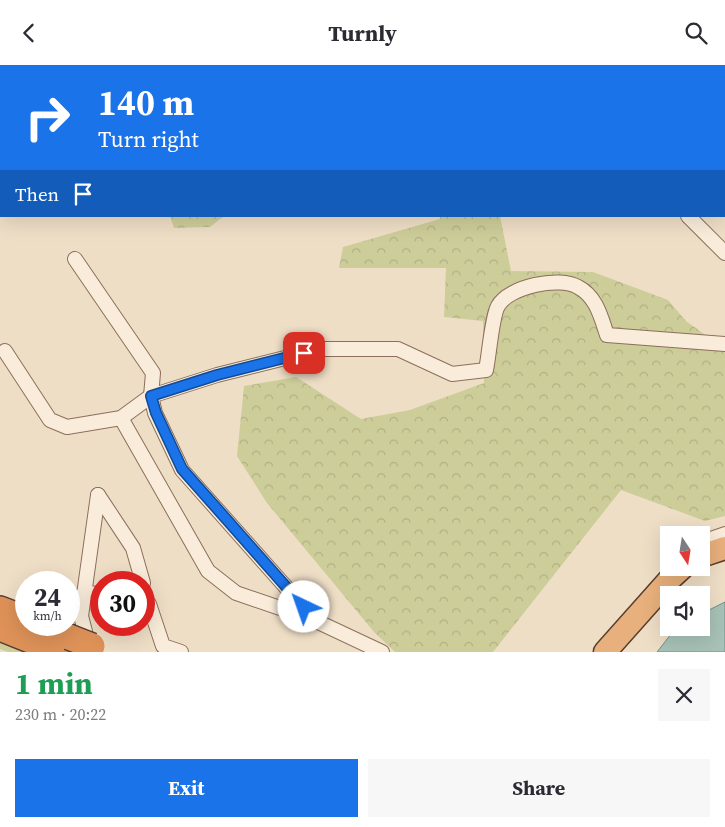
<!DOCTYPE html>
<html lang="en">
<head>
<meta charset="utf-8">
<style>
	:root { --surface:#fff; --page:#f7f7f7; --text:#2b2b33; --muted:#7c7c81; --accent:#1a73e8 }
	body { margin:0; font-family:"Source Serif 4",serif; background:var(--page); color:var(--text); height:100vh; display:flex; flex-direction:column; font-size:19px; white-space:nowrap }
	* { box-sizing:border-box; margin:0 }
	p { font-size:16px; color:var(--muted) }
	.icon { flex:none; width:28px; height:28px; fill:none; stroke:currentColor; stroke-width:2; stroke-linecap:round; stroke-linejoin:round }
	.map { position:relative; height:587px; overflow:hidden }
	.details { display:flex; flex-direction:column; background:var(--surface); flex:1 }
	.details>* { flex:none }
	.guide { position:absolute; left:0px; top:0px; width:725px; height:152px; box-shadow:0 5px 20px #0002; background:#1a73e8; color:#fff; overflow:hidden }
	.needle { width:32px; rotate:168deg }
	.buttons { position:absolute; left:660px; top:461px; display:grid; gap:10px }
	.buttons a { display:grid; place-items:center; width:50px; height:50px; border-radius:0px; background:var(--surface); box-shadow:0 5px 20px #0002; font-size:25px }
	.speed { position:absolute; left:15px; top:506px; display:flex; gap:10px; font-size:25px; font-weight:700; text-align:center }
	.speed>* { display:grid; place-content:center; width:65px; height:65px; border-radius:50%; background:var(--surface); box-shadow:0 5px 20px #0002; line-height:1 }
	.speed small { font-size:12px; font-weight:400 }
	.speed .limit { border:8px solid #d22; background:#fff; color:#111 }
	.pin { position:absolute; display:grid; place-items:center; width:42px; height:42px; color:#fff; margin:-21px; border-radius:10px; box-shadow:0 2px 8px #0006 }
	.me { position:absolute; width:55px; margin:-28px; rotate:318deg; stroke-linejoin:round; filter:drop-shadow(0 0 4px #0008) }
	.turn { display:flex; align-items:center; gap:18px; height:105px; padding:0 15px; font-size:22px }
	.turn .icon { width:65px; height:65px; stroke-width:2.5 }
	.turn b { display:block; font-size:35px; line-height:42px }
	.then { display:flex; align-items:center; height:48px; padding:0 15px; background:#0003; gap:10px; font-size:19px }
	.round { display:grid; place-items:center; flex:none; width:52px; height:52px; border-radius:0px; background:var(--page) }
	.headline { display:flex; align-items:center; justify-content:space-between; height:85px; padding:0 15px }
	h1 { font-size:30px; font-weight:700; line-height:38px; color:#1e9e55 }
	.action { display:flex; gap:10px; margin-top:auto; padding:10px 15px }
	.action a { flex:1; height:58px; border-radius:0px; background:var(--accent); color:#fff; font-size:20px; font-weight:700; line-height:58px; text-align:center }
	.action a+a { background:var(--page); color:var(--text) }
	header { display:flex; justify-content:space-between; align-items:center; height:65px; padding:0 15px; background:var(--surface); font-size:22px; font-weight:700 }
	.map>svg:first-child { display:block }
</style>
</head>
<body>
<header><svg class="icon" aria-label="back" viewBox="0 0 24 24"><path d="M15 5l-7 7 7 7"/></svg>Turnly<svg class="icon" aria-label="search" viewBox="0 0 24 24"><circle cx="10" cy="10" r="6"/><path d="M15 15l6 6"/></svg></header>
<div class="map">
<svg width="725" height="587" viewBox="0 0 725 587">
	<defs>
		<pattern id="grass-tufts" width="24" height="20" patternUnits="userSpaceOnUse" patternTransform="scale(1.25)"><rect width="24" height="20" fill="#cdcd9a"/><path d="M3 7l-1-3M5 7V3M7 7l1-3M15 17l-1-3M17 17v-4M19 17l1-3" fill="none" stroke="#b1b084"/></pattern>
		<pattern id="forest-crowns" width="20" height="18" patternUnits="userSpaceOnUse" patternTransform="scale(1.25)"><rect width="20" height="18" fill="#cdcd9a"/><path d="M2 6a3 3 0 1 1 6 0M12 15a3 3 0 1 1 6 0" fill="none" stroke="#b1b084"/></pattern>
	</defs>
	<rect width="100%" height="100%" fill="#efdec6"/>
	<!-- grass -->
	<path fill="url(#grass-tufts)" d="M0 16 1 17V115H0Z"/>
	<!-- forest -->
	<g fill="url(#forest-crowns)">
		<path d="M0 0H345L1 1V17Z"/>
		<path d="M681 0H725V139L724 1Z"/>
		<path d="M170 151H224L210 162 174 163Z"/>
		<path d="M440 151H500L511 206 593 207 668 235 686 256 725 284V451L705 456 621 425 493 587H395L374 567 267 438 237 391 244 321 296 312 361 354 410 345 484 318 483 256 444 252 446 203H339L343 182 440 154Z"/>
		<path d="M0 570 41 587H8L0 584Z"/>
	</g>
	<!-- water -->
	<path fill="#a8c2b7" stroke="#6e9184" d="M725 537V587H657C675 565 671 562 701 562V549Z"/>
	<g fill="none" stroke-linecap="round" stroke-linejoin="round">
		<!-- minor casing -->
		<g stroke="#8b6f5c" stroke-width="16">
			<g id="minor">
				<path d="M672 1 673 0"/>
				<path d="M724 84H725"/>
				<path d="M724 141H725"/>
				<path d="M688 151 725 188"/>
				<path d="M75 194 153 308 151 331 155 348 182 405 316 556 382 587"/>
				<path d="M5 286 50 355 67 362 121 353 151 331 217 310 321 284H398L452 309 486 305C489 291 492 251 498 241 509 221 560 211 578 222 596 231 601 252 607 270L725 279"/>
				<path d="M121 353 208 506 236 528 315 555"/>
				<path d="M98 430 133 483 143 518"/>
				<path d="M701 485 702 477 725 469"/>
				<path d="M84 527 101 530"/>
				<path d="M144 538 149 539 163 581 181 587"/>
				<path d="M89 582 81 551 98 430"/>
			</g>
		</g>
		<!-- trunk casing -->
		<g stroke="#593e30" stroke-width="25">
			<g id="trunk">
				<path d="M701 491 725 483"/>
				<path d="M605 587 670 514 683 502"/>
			</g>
		</g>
		<!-- motorway casing -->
		<g stroke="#593e30" stroke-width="28">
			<g id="motorway">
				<path d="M0 544 26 554"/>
				<path d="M40 560 69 572"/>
				<path d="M0 563 60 587"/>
			</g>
		</g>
		<!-- minor -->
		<use href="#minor" stroke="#f9ecda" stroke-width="14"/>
		<!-- trunk -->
		<use href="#trunk" stroke="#e8b07c" stroke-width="22"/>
		<!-- motorway -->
		<use href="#motorway" stroke="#de9258" stroke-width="25"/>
		<!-- motorway-bridge casing -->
		<g stroke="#593e30" stroke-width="28" stroke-linecap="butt">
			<path id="motorway-bridge" d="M69 572 92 581"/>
		</g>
		<!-- motorway-bridge -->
		<use href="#motorway-bridge" stroke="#de9258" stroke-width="25"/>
	</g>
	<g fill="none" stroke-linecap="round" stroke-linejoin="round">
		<!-- route casing -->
		<g stroke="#114b97" stroke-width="12">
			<path id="route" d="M304 288 217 310 151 331 156 348 182 404 304 542"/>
		</g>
		<!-- route -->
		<use href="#route" stroke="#1a73e8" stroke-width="9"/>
	</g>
</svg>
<div class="buttons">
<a><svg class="needle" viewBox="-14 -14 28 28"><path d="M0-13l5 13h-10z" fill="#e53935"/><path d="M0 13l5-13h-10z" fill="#7c7c81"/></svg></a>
<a><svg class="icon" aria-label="sound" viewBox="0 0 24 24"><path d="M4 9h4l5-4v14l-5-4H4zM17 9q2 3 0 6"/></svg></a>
</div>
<div class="speed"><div>24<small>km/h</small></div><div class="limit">30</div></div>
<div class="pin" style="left:304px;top:288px;background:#d93025"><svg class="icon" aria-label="arrive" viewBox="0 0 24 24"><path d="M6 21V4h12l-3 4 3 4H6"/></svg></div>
<svg class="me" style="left:304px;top:542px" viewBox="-20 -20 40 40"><circle r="19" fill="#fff"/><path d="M0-13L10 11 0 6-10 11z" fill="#1a73e8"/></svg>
<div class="guide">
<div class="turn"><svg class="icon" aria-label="right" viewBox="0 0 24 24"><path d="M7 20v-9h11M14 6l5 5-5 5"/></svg><div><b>140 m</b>Turn right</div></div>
<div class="then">Then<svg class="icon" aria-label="arrive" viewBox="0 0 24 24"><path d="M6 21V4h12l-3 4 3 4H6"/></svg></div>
</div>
</div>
<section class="details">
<div class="headline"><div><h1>1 min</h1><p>230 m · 20:22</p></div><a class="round"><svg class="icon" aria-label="close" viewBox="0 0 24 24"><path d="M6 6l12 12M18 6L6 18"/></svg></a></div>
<div class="action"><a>Exit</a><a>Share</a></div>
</section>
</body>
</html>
